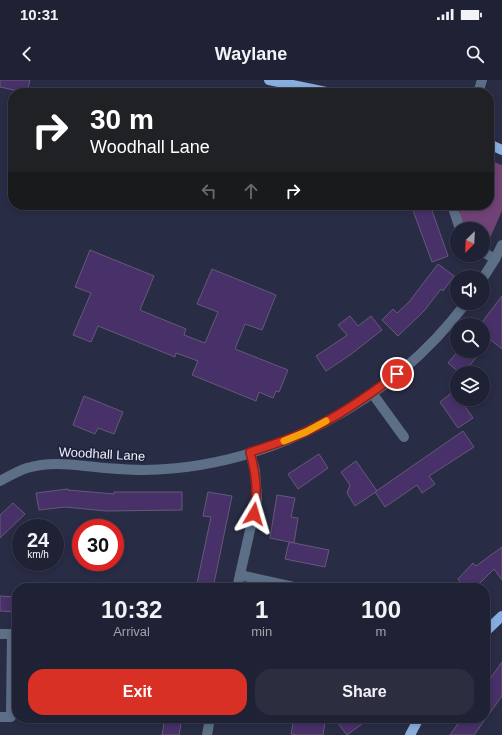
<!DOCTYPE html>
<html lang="en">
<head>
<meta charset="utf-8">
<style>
	:root { --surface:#1f2134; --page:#2c2e40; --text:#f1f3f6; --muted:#a1a3ac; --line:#3c3e4f; --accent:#d93025 }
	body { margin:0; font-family:Arial,sans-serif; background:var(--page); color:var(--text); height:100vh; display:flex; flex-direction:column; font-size:15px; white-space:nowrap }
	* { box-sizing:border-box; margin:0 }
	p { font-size:13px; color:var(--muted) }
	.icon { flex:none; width:22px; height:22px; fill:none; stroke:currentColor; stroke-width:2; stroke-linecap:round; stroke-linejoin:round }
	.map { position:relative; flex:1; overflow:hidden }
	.details { position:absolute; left:12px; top:503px; width:478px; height:140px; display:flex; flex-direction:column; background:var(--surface); border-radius:16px; box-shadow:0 2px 6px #0003,0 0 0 1px var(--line) }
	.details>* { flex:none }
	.top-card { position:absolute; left:8px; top:8px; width:486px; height:122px; border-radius:16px; box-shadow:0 2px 6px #0003,0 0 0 1px var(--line); background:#202124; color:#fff; overflow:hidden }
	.needle { width:26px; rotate:204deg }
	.controls { position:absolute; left:450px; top:142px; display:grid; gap:8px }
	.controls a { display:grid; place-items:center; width:40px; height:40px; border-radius:50%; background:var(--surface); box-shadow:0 2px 6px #0003,0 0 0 1px var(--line); font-size:20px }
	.speed { position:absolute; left:12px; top:439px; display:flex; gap:8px; font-size:20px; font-weight:700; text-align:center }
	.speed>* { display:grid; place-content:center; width:52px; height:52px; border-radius:50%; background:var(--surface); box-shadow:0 2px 6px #0003,0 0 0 1px var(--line); line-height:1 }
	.speed small { font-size:10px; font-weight:400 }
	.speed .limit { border:6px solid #d22; background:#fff; color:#111 }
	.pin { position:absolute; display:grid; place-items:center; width:34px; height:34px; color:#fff; margin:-17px; border:2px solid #fff; border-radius:50%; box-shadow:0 1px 4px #0007 }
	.me { position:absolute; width:44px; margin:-22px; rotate:7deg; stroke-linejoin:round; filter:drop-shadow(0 0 3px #0008) }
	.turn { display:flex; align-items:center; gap:14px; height:84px; padding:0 16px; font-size:18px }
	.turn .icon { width:52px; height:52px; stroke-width:2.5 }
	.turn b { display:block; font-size:28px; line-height:34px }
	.lanes { display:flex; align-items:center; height:38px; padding:0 16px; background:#0003; justify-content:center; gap:20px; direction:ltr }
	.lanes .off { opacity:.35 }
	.eta { display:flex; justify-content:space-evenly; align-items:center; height:68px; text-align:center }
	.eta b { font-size:24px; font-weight:600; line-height:28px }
	.primary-button { display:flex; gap:8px; margin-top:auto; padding:8px 16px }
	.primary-button a { flex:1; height:46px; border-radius:16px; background:var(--accent); color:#fff; font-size:16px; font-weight:600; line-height:46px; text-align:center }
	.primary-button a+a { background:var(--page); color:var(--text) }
	.status { display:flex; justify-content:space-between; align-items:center; height:28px; padding:0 20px; background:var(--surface); direction:ltr }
	.status svg { height:11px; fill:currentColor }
	header { display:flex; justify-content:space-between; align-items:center; height:52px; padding:0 16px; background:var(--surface); font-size:18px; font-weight:600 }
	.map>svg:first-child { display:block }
</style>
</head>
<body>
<div class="status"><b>10:31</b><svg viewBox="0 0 49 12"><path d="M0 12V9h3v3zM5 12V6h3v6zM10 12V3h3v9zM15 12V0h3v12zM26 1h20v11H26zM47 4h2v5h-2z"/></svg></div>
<header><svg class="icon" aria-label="back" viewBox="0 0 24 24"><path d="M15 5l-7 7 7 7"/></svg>Waylane<svg class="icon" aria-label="search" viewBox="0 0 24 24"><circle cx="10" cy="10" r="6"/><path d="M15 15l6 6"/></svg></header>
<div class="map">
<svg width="502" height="655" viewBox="0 0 502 655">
	<rect width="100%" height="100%" fill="#292c45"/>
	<!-- green -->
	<path fill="#714275" d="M489 80 502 85V131L486 167 483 166V149H464C460 141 459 134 461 125H489Z"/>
	<!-- building -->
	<g fill="#483069" stroke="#645a76">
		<path d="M0 0H30L27 13 0 7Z"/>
		<path d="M411 125H430L448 176 432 182Z"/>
		<path d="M90 170 154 196 140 230 186 249 184 255 205 263 218 232 197 224 212 189 276 215 262 250 245 244 235 269 288 290 279 312 276 311 273 318 259 312 256 321 192 295 198 281 176 273 175 277 98 246 91 262 73 255 91 213 75 207Z"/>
		<path d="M438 184 454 196 443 211 441 209 424 231 398 256 382 240 393 229 397 233 409 222Z"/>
		<path d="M502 216V269L491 260 483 271V241Z"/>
		<path d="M350 236 358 246 371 236 382 250 350 275 326 291 316 276 346 256 347 255 338 245Z"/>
		<path d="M458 271H482L463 293H460L448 283Z"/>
		<path d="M454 311 457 315V319H460L473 338 458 348 440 322Z"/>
		<path d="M84 316 123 332 114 354 98 348 95 354 73 345Z"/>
		<path d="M463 351 474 367 429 396 435 404 422 413 417 405 385 427 375 412Z"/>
		<path d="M319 374 328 388 298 409 288 394Z"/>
		<path d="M356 381 377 411 355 426 347 413 350 405 341 392Z"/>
		<path d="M68 409V410L114 414V412H182V430L106 431 65 427 39 430 36 413Z"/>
		<path d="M208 412 232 416 213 508H196L211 437 203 436Z"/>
		<path d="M277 415 295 418 291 437 298 438 294 463 270 458Z"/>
		<path d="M13 423 25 434 0 458V435Z"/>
		<path d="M289 462 329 470 325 487 285 479Z"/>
		<path d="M502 467V500L494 489 475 508H454L460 502 458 499 473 483 476 486Z"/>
		<path d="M0 516 17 517V532L0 531Z"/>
		<path d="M502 582V616L474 655H450L462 638H485V606Z"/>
		<path d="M165 638H182L179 655H162Z"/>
		<path d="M294 638H304L325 642 323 655H297L291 654Z"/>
		<path d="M334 638H370L347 655Z"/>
	</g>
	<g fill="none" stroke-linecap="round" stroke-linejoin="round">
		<!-- minor -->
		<g stroke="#5c6f87" stroke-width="10">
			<path d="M478 13 482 0"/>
			<path d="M452 125 460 149"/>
			<path d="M483 172 495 179"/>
			<path d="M483 198 495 179 502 165"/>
			<path d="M372 313 404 357"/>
			<path d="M0 401C9 396 18 391 27 388 53 380 79 386 105 388 118 389 131 390 144 390 269 388 391 322 466 223"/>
			<path d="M240 495 298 508"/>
			<path d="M237 508 257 419 255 391 250 372"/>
			<path d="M0 554H12L11 637H0"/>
			<path d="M207 655 210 638"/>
		</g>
		<!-- major -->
		<g stroke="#88aedf" stroke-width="10">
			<path d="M269 0 331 13"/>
			<path d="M489 64 502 70"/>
			<path d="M485 552 502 536"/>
			<path d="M410 655 419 638"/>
		</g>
	</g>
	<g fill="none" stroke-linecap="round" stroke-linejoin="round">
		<!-- route casing -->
		<g stroke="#8d1f18" stroke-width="10">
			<path id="route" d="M254 434C258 412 256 394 250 372 269 366 288 360 305 352 338 337 368 316 397 294"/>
		</g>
		<!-- route -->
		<use href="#route" stroke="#d93025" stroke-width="7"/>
		<!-- slow -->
		<path stroke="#f59e0b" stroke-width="7" d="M284 361 306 352 326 341"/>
	</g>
	<g text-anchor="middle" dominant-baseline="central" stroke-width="3.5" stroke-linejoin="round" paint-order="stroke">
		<!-- street labels -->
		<g font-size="13" fill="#eff1fe" stroke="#1f223a">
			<text transform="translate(102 374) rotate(3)">Woodhall Lane</text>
		</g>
	</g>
</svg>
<div class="controls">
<a><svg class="needle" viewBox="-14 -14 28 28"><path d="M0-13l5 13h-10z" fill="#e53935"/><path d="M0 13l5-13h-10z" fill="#a1a3ac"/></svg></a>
<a><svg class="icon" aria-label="sound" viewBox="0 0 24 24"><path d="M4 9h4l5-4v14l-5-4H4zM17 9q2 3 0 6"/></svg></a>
<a><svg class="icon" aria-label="search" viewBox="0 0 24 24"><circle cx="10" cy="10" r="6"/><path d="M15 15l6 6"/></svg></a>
<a><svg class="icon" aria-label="layers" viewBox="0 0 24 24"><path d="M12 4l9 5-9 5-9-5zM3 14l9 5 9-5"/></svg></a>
</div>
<div class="speed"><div>24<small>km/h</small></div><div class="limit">30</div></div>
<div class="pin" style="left:397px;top:294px;background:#d93025"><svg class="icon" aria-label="arrive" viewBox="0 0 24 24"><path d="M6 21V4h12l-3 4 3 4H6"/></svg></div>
<svg class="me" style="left:254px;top:434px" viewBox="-20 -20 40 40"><path d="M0-17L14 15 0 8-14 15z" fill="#d93025" stroke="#fff" stroke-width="4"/></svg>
<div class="top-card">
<div class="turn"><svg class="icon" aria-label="right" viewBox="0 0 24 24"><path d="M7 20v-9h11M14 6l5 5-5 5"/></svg><div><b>30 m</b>Woodhall Lane</div></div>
<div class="lanes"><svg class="icon off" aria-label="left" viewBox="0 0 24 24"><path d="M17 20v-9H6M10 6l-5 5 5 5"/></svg><svg class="icon off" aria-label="ahead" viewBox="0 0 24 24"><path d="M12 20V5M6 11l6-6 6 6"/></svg><svg class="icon" aria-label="right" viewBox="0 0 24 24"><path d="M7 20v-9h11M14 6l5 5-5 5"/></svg></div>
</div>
<section class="details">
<div class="eta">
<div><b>10:32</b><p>Arrival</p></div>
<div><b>1</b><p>min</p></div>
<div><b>100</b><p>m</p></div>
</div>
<div class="primary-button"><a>Exit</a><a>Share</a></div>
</section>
</div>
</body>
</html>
